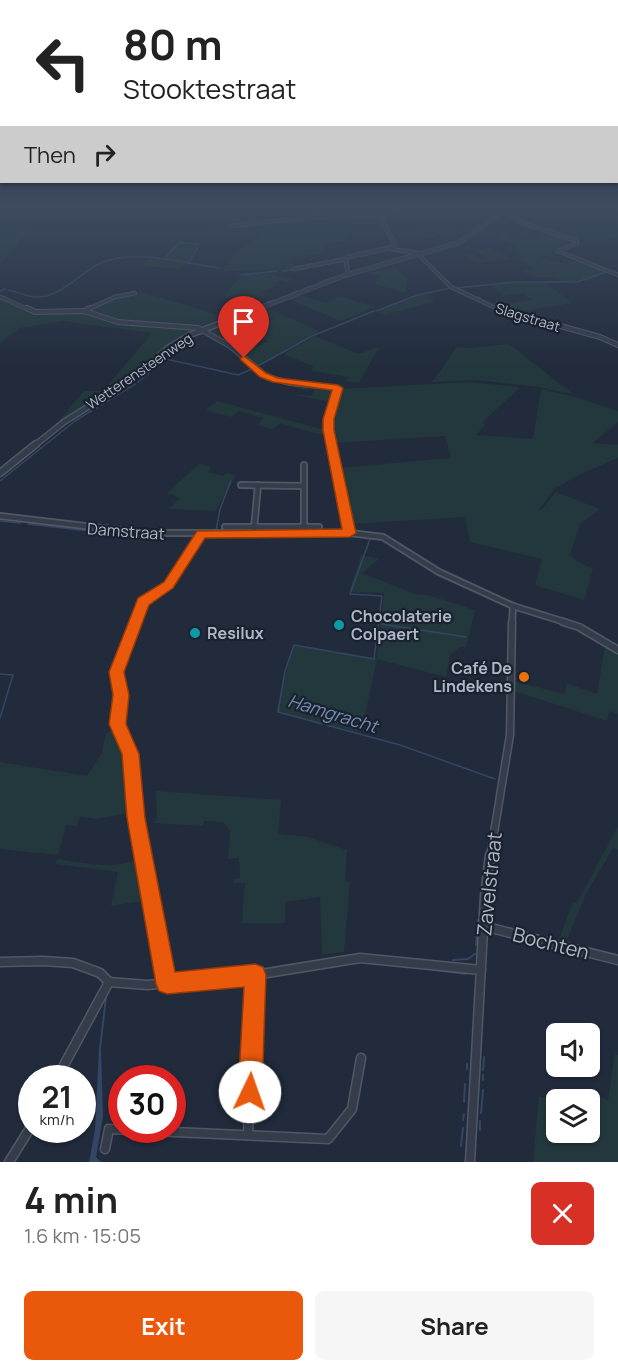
<!DOCTYPE html>
<html lang="en">
<head>
<meta charset="utf-8">
<style>
	:root { --surface:#fff; --page:#f6f6f6; --text:#222; --muted:#767676; --accent:#ea580c }
	body { margin:0; font-family:Manrope,sans-serif; background:var(--page); color:var(--text); height:100vh; display:flex; flex-direction:column; font-size:22px; white-space:nowrap }
	* { box-sizing:border-box; margin:0 }
	p { font-size:20px; color:var(--muted) }
	.icon { flex:none; width:33px; height:33px; fill:none; stroke:currentColor; stroke-width:2; stroke-linecap:round; stroke-linejoin:round }
	.map { position:relative; height:1162px; overflow:hidden }
	.drawer { display:flex; flex-direction:column; background:var(--surface); flex:1 }
	.drawer>* { flex:none }
	.hud { position:absolute; left:0px; top:0px; width:618px; height:183px; box-shadow:0 2px 4px #0004; background:#fff; color:var(--text); overflow:hidden }
	.buttons { position:absolute; left:546px; top:1023px; display:grid; gap:12px }
	.buttons a { display:grid; place-items:center; width:54px; height:54px; border-radius:9px; background:var(--surface); box-shadow:0 2px 4px #0004; font-size:30px }
	.speed { position:absolute; left:18px; top:1065px; display:flex; gap:12px; font-size:30px; font-weight:700; text-align:center }
	.speed>* { display:grid; place-content:center; width:78px; height:78px; border-radius:50%; background:var(--surface); box-shadow:0 2px 4px #0004; line-height:1 }
	.speed small { font-size:15px; font-weight:400 }
	.speed .limit { border:9px solid #d22; background:#fff; color:#111 }
	.pin { position:absolute; display:grid; place-items:center; width:51px; height:51px; color:#fff; margin:-62px -26px; border-radius:50% 50% 50% 0; rotate:-45deg; box-shadow:0 0 6px #0007 }
	.pin .icon { rotate:45deg }
	.me { position:absolute; width:66px; margin:-33px; rotate:3deg; stroke-linejoin:round; filter:drop-shadow(0 0 4px #0008) }
	.turn { display:flex; align-items:center; gap:21px; height:126px; padding:0 24px; font-size:27px }
	.turn .icon { width:78px; height:78px; stroke-width:2.5 }
	.turn b { display:block; font-size:42px; line-height:51px }
	.then { display:flex; align-items:center; height:57px; padding:0 24px; background:#0003; gap:12px; font-size:22px }
	.round { display:grid; place-items:center; flex:none; width:63px; height:63px; border-radius:9px; background:var(--page) }
	.head { display:flex; align-items:center; justify-content:space-between; height:102px; padding:0 24px }
	h1 { font-size:36px; font-weight:700; line-height:45px }
	.primary-button { display:flex; gap:12px; margin-top:auto; padding:12px 24px }
	.primary-button a { flex:1; height:69px; border-radius:9px; background:var(--accent); color:#fff; font-size:24px; font-weight:700; line-height:69px; text-align:center }
	.primary-button a+a { background:var(--page); color:var(--text) }
	.map>svg:first-child { display:block }
</style>
</head>
<body>
<div class="map">
<svg width="618" height="1162" viewBox="0 0 618 1162">
	<rect width="100%" height="100%" fill="#212b3b"/>
	<!-- green -->
	<g fill="#23383c">
		<path d="M0 206H62L31 228 0 265Z"/>
		<path d="M234 206H263L255 211 261 212 253 217 260 221 298 218 318 225 352 226 345 241 332 242 324 247 322 254 291 257 295 269H288L279 263 286 269 218 272 230 264 234 253 264 233 251 230 259 228 256 226 234 221 226 224 231 226 204 228 226 213 234 211 236 207Z"/>
		<path d="M426 206H448L447 208 440 209 464 215 453 223 450 230 438 234V236H413L428 235 443 230 413 228 416 223 427 224 438 214 425 209H435Z"/>
		<path d="M533 206H618V236C587 248 557 233 526 222L533 219 526 215 527 212 542 215 554 208Z"/>
		<path d="M504 231 510 233 507 236C531 245 535 233 553 234 560 235 569 240 576 242L557 250 558 254 539 257 562 263 575 260 608 272 587 281 563 282 553 277H534L522 271 535 269 518 259 524 256 503 247 515 249 516 246 496 238Z"/>
		<path d="M178 242 200 245 191 261 179 269 142 266 146 259 110 260 85 271 65 288 36 298 7 290 38 296 61 289 88 269 110 260 164 258Z"/>
		<path d="M470 246 480 250 489 248 513 259 475 263 464 255 473 254 481 260H489Z"/>
		<path d="M395 266 407 279 406 293 375 284 381 276 367 273Z"/>
		<path d="M264 273 292 279 288 282 280 280 275 284 278 285 261 292 265 295 247 302 223 296 242 275Z"/>
		<path d="M525 282H545L572 303 512 313 495 305 531 300 523 293 503 296 490 284Z"/>
		<path d="M142 292 225 317 201 326 126 322 88 312V309L109 301Z"/>
		<path d="M299 295 326 303 338 296 376 307 340 321 288 299Z"/>
		<path d="M423 295 435 301 385 315 377 311Z"/>
		<path d="M0 299 36 312H81L113 322 199 329 180 338 149 360 134 376 55 425 84 391H103L152 333 63 321 20 328 0 343Z"/>
		<path d="M265 307 319 331 255 367 234 348 238 346 243 351 268 342 262 336 254 337 239 329H223V333L231 339 225 341 206 330Z"/>
		<path d="M315 336 358 354 379 347 359 383 346 381 348 377 311 371 313 366 284 354Z"/>
		<path d="M509 344 573 394 538 387 477 380 432 382 457 347 472 348Z"/>
		<path d="M469 382 520 387 482 423 485 425 476 435 533 439 541 389 576 397 618 411V422L593 443 618 445V458L579 475 560 486H557L539 509 541 510 556 492 600 509 580 524 570 555 576 561 593 569 584 600 535 585 542 559 470 542 465 517 350 524 338 468 451 458 445 436 334 443 332 416 340 389Z"/>
		<path d="M295 385 336 388 331 402 289 394 311 396 315 389 305 390 294 387Z"/>
		<path d="M217 401 325 430 322 435 280 423 273 429 258 425 263 418 238 411 231 417 205 410Z"/>
		<path d="M199 464 211 467 208 472 223 476 227 473 236 475 215 511 169 509 180 498 167 493Z"/>
		<path d="M361 555 379 559 362 573 415 594 428 595 475 610 466 647H460L450 655 446 677 377 659 361 733 276 712 293 645 377 658 384 593 349 592Z"/>
		<path d="M605 646 618 654V714L609 711 607 721 514 691V681L564 694 567 683 597 694Z"/>
		<path d="M115 730 128 755 132 812 97 819 80 817 77 826 66 825 58 855 0 849V762L87 776 102 753 106 733Z"/>
		<path d="M156 791 281 800 278 834 308 837 347 850 345 881 350 882 344 952 322 955 320 897 285 902V923H242L245 883H234L233 879 240 878 239 858 228 859 230 831 223 822 204 821 203 826 155 823 157 817Z"/>
		<path d="M618 826V850L613 848 586 894 565 944 558 942 573 902 577 903Z"/>
		<path d="M57 859C88 864 109 869 139 860L147 900 111 906 118 872 55 864Z"/>
		<path d="M615 1054 618 1055V1162H533L539 1096 556 1101V1132H590V1100L584 1099V1091L608 1100Z"/>
	</g>
	<!-- water -->
	<path fill="#344663" d="M99 1048H101L103 1117 96 1157 101 1162H89L95 1130Z"/>
	<g fill="none" stroke-linecap="round" stroke-linejoin="round">
		<!-- stream-far1 -->
		<g stroke="#344663" stroke-width="1.5">
			<path d="M353 213H358"/>
			<path d="M360 213 375 211 382 206"/>
			<path d="M404 256 408 255"/>
			<path d="M166 257 179 242 197 244"/>
			<path d="M395 259 402 257"/>
			<path d="M391 260 394 259"/>
			<path d="M381 263 387 261"/>
			<path d="M188 264 197 249"/>
			<path d="M282 271 292 270"/>
			<path d="M614 271 618 273"/>
			<path d="M240 275 277 271"/>
			<path d="M326 280 342 275"/>
			<path d="M319 283 324 281"/>
			<path d="M307 288 311 286"/>
			<path d="M456 288 516 282H577L606 272"/>
			<path d="M9 290C18 292 27 297 36 297 64 298 83 267 109 260 144 251 184 263 219 268"/>
			<path d="M302 290 305 288"/>
			<path d="M0 291 5 289"/>
			<path d="M0 295 7 298"/>
			<path d="M284 297 297 291"/>
			<path d="M477 297 481 299"/>
			<path d="M279 299 282 297"/>
			<path d="M268 302 275 300"/>
			<path d="M260 306 267 303"/>
			<path d="M376 311 418 295 450 288"/>
			<path d="M504 312 516 317"/>
			<path d="M519 317 561 328"/>
			<path d="M256 367 312 336 374 311"/>
			<path d="M138 382 166 359 238 375 252 369"/>
			<path d="M0 481 75 421 135 384"/>
			<path d="M0 521 20 523"/>
			<path d="M28 524 98 532"/>
			<path d="M129 529 159 530"/>
			<path d="M167 530H179"/>
			<path d="M259 530H299"/>
			<path d="M309 530 342 529 340 514"/>
			<path d="M185 531 249 530"/>
			<path d="M216 531 220 509 231 481"/>
			<path d="M370 539 350 594 382 596 374 659 294 645 285 671 278 712 400 745 495 779"/>
			<path d="M379 621 381 624 466 637"/>
			<path d="M0 674 13 675 0 718"/>
		</g>
		<!-- stream -->
		<g stroke="#344663" stroke-width="2">
			<path d="M476 945 478 920"/>
			<path d="M453 960 468 959 475 954"/>
			<path d="M435 970 466 974"/>
			<path d="M100 1049 106 997"/>
			<path d="M467 1064V1069"/>
			<path d="M483 1070 484 1057"/>
			<path d="M483 1075V1080"/>
			<path d="M464 1102 465 1084"/>
			<path d="M481 1113 483 1090"/>
			<path d="M463 1120 464 1114"/>
			<path d="M480 1121V1130"/>
			<path d="M461 1146 463 1128"/>
		</g>
		<!-- minor-far4 casing -->
		<g stroke="#505866" stroke-width="4.5">
			<g id="minor-far4">
				<path d="M485 206 502 210 523 223 577 241V244L558 251 618 275"/>
				<path d="M230 226 312 217 385 215 400 206"/>
				<path d="M391 249 419 253"/>
				<path d="M418 254 451 287 500 310"/>
				<path d="M294 269 346 259"/>
				<path d="M0 297 30 310"/>
				<path d="M86 310 115 297 135 293"/>
			</g>
		</g>
		<!-- minor-far3 casing -->
		<g stroke="#505866" stroke-width="6">
			<g id="minor-far3">
				<path d="M27 308 35 312 84 311 118 322 198 328 230 346 267 377 290 383 338 388C332 409 327 424 331 446"/>
				<path d="M496 308 600 337 618 345"/>
				<path d="M84 311 90 308"/>
			</g>
		</g>
		<!-- minor-far2 casing -->
		<g stroke="#505866" stroke-width="8">
			<g id="minor-far2">
				<path d="M331 444 350 533"/>
				<path d="M304 465V529"/>
				<path d="M241 485 304 486"/>
				<path d="M0 516 144 533H350L383 537 439 572 513 606 568 623"/>
				<path d="M225 527H319"/>
				<path d="M254 529 258 485"/>
				<path d="M135 623 143 602 168 585 201 534"/>
				<path d="M512 623 513 606"/>
			</g>
		</g>
		<!-- minor-far1 casing -->
		<g stroke="#505866" stroke-width="9">
			<g id="minor-far1">
				<path d="M135 622 116 672 121 695 117 724 130 754 136 818 143 857"/>
				<path d="M563 622 579 627 618 650"/>
				<path d="M490 857 510 735 512 622"/>
			</g>
		</g>
		<!-- minor casing -->
		<g stroke="#505866" stroke-width="11">
			<g id="minor">
				<path d="M143 855 167 984"/>
				<path d="M483 926 618 960"/>
				<path d="M0 962 43 961 73 963 100 973 109 982 147 985 249 976 360 958 481 970"/>
				<path d="M57 1078 109 982"/>
				<path d="M248 1135 255 975"/>
				<path d="M105 1149 109 1129 328 1139 352 1109 361 1058"/>
				<path d="M9 1162 32 1125"/>
				<path d="M470 1162 485 895 490 855"/>
			</g>
		</g>
		<!-- tertiary-far2 casing -->
		<g stroke="#505866" stroke-width="5">
			<g id="tertiary-far2">
				<path d="M348 274 346 260 348 257 394 247V242L383 223 385 215"/>
				<path d="M255 310 346 275 458 243 512 206"/>
			</g>
		</g>
		<!-- tertiary-far1 casing -->
		<g stroke="#505866" stroke-width="7">
			<path id="tertiary-far1" d="M34 446 64 422 137 376 168 348 190 335 259 308"/>
		</g>
		<!-- tertiary casing -->
		<g stroke="#505866" stroke-width="9">
			<path id="tertiary" d="M0 473 36 444"/>
		</g>
		<!-- minor-far4 -->
		<use href="#minor-far4" stroke="#353d4b" stroke-width="3"/>
		<!-- minor-far3 -->
		<use href="#minor-far3" stroke="#353d4b" stroke-width="4"/>
		<!-- minor-far2 -->
		<use href="#minor-far2" stroke="#353d4b" stroke-width="4.5"/>
		<!-- minor-far1 -->
		<use href="#minor-far1" stroke="#353d4b" stroke-width="6"/>
		<!-- minor -->
		<use href="#minor" stroke="#353d4b" stroke-width="8"/>
		<!-- tertiary-far2 -->
		<use href="#tertiary-far2" stroke="#353d4b" stroke-width="4"/>
		<!-- tertiary-far1 -->
		<use href="#tertiary-far1" stroke="#353d4b" stroke-width="4.5"/>
		<!-- tertiary -->
		<use href="#tertiary" stroke="#353d4b" stroke-width="6"/>
	</g>
	<!-- sky -->
	<linearGradient id="sky" x2="0" y2="1"><stop stop-color="#121820"/><stop offset="0.56" stop-color="#3d4a60"/><stop offset="1" stop-color="#3d4a60" stop-opacity="0"/></linearGradient>
	<rect width="618" height="368" fill="url(#sky)"/>
	<!-- route -->
	<path fill="#ea580c" stroke="#983908" stroke-width="1.5" d="M244 356 266 373 278 378 338 385 343 388 334 419V430L356 533 350 537 205 538 173 588 149 605 124 672 129 695 126 724 139 754 145 818 175 972 255 964 263 967 266 975 262 1092 259 1100 250 1104 242 1100 238 1092 244 987 167 994 159 991 156 984 127 818 122 754 109 724 113 695 109 672 138 598 164 582 197 531 342 529 323 430V419L332 390 273 382 260 377 241 360 240 358Z"/>
	<!-- markers -->
	<g fill="#0f9aa8" stroke="#1a2230" stroke-width="2">
		<circle cx="339" cy="625" r="6"/>
		<circle cx="195" cy="633" r="6"/>
	</g>
	<circle fill="#e8710a" stroke="#1a2230" stroke-width="2" cx="524" cy="677" r="6"/>
	<g text-anchor="middle" dominant-baseline="central" stroke-width="4.5" stroke-linejoin="round" paint-order="stroke">
		<!-- far-street labels -->
		<g font-size="14" fill="#b0b8c7" stroke="#1a2230">
			<text transform="translate(528 317) rotate(17)">Slagstraat</text>
			<text transform="translate(139 371) rotate(-34)">Wetterensteenweg</text>
		</g>
		<!-- street labels -->
		<g font-size="16" fill="#b0b8c7" stroke="#1a2230">
			<text transform="translate(126 531) rotate(4)">Damstraat</text>
		</g>
		<!-- poi labels -->
		<g font-size="16" font-weight="bold" fill="#b0b8c7" stroke="#1a2230" text-anchor="start">
			<text x="351" y="616">Chocolaterie<tspan x="351" dy="18">Colpaert</tspan></text>
			<text x="207" y="633">Resilux</text>
			<text x="512" y="668" text-anchor="end">Café De<tspan x="512" dy="18">Lindekens</tspan></text>
		</g>
		<!-- water labels -->
		<g font-size="18" font-style="italic" fill="#768db1" stroke="#1a2230">
			<text transform="translate(333 713) rotate(17)">Hamgracht</text>
		</g>
		<!-- near-street labels -->
		<g font-size="20" fill="#b0b8c7" stroke="#1a2230">
			<text transform="translate(489 884) rotate(-84)">Zavelstraat</text>
			<text transform="translate(551 943) rotate(14)">Bochten</text>
		</g>
	</g>
</svg>
<div class="buttons">
<a><svg class="icon" aria-label="sound" viewBox="0 0 24 24"><path d="M4 9h4l5-4v14l-5-4H4zM17 9q2 3 0 6"/></svg></a>
<a><svg class="icon" aria-label="layers" viewBox="0 0 24 24"><path d="M12 4l9 5-9 5-9-5zM3 14l9 5 9-5"/></svg></a>
</div>
<div class="speed"><div>21<small>km/h</small></div><div class="limit">30</div></div>
<div class="pin" style="left:244px;top:358px;background:#d93025"><svg class="icon" aria-label="arrive" viewBox="0 0 24 24"><path d="M6 21V4h12l-3 4 3 4H6"/></svg></div>
<svg class="me" style="left:250px;top:1092px" viewBox="-20 -20 40 40"><circle r="19" fill="#fff"/><path d="M0-13L10 11 0 6-10 11z" fill="#ea580c"/></svg>
<div class="hud">
<div class="turn"><svg class="icon" aria-label="left" viewBox="0 0 24 24"><path d="M17 20v-9H6M10 6l-5 5 5 5"/></svg><div><b>80 m</b>Stooktestraat</div></div>
<div class="then">Then<svg class="icon" aria-label="right" viewBox="0 0 24 24"><path d="M7 20v-9h11M14 6l5 5-5 5"/></svg></div>
</div>
</div>
<section class="drawer">
<div class="head"><div><h1>4 min</h1><p>1.6 km · 15:05</p></div><a class="round" style="background:#d93025;color:#fff"><svg class="icon" aria-label="close" viewBox="0 0 24 24"><path d="M6 6l12 12M18 6L6 18"/></svg></a></div>
<div class="primary-button"><a>Exit</a><a>Share</a></div>
</section>
</body>
</html>
